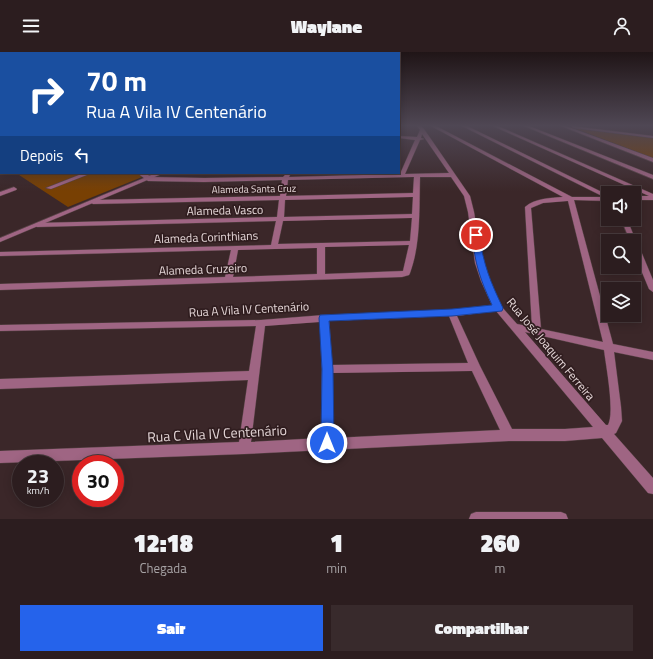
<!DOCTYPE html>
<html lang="pt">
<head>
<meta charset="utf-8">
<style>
	:root { --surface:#2c1d1f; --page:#382a2c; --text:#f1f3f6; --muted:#a6a2a4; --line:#483b3d; --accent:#2563eb }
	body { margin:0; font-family:"Titillium Web",sans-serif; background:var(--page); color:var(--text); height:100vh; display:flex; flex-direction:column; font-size:15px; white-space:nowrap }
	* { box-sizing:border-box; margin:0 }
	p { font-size:13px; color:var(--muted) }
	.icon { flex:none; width:22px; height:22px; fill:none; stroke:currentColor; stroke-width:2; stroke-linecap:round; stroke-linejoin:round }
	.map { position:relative; height:467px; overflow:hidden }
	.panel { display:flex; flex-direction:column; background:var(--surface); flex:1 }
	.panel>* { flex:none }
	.guide { position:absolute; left:0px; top:0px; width:400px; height:122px; box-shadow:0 2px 10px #0003,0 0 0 1px var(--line); background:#1a4fa0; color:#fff; overflow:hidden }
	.fabs { position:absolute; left:601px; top:134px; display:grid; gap:8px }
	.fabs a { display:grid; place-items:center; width:40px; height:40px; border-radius:0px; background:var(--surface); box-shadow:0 2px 10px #0003,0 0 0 1px var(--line); font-size:20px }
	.speed { position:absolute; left:12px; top:403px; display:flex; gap:8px; font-size:20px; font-weight:700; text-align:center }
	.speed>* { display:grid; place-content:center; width:52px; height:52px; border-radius:50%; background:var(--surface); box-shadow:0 2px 10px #0003,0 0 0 1px var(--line); line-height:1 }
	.speed small { font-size:10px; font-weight:400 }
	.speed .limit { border:6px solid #d22; background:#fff; color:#111 }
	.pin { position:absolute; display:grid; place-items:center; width:34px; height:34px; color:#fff; margin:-17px; border:2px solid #fff; border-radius:50%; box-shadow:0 1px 4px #0007 }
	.me { position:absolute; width:44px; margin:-22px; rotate:0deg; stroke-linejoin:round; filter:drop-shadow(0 0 3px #0008) }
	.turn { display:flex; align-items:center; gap:14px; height:84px; padding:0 20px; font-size:18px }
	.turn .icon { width:52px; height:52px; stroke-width:2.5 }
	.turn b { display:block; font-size:28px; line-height:34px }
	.then { display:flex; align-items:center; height:38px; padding:0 20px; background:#0003; gap:8px; font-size:15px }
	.eta { display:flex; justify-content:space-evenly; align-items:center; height:68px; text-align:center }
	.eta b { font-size:24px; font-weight:800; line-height:28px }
	.cta { display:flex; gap:8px; margin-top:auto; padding:8px 20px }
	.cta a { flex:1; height:46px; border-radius:0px; background:var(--accent); color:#fff; font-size:16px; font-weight:800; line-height:46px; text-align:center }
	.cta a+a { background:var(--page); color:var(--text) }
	header { display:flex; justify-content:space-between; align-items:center; height:52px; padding:0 20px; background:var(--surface); font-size:18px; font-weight:800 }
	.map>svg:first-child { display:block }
</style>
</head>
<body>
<header><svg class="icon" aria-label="menu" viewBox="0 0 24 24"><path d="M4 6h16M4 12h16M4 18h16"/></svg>Waylane<svg class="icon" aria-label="person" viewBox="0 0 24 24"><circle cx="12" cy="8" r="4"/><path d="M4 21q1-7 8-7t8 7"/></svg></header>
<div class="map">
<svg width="653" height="467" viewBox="0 0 653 467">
	<rect width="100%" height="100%" fill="#3b2729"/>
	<!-- green -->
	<g fill="#784003">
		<path d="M574 76 653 86V106Z"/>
		<path d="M16 121H152L68 155Z"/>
	</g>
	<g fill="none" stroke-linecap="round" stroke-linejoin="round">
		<!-- minor casing -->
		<g stroke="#564345" stroke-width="1">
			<g id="minor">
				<path d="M417 74H421L424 77 470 144 474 160 483 211 489 229 501 254 517 272 532 275 525 155C535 146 551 146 563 145L431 74H436L572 145H604L462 74H467L608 143V149L574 148 613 292 653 300V308L614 300 621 355 622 369 616 381 614 382 653 426V442L648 441 602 386 565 389H509L244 402 0 411V399L239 390 248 328 0 337V327L249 319 256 274 0 279V273L261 268 324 263 452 258 492 253 481 229 475 211 468 160 464 144 451 125H420C419 157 421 191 410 221L409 223 402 225 0 238V232L225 225 231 198 0 204V200L271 193 276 169 37 175 34 173 37 171 277 165 279 148 93 152 90 150 93 148 280 144 282 128 204 130 148 129 137 121H144L152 125 204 126 283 125 287 121 290 123 289 125 400 122 415 88 399 86V84L417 85 420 78ZM422 82 449 121 405 122 420 88 424 87 421 86ZM414 125 413 141 286 144 288 128ZM413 145 412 162 284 165 285 148ZM568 149 603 290 541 277 531 156 543 151ZM412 166 410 189 278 192 283 169ZM409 193 403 219 325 222V195ZM317 196V222L233 225 238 198ZM496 259 593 375 565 377H512L480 314 457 264ZM449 264 468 311 332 313 329 269ZM320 270 322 317 321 386 251 390 265 274ZM525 280 604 298C606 314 615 360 608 373H606ZM472 319 500 378 333 386 332 321Z"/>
				<path d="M493 74H498L653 142V148H634V144H649Z"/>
				<path d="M524 74H529L653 123V127Z"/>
				<path d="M561 74H566L653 106V110Z"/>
				<path d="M572 74 653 84V86L574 76 572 75Z"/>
				<rect x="0" y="95" width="1" height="3"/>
				<path d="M84 121H92L51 137 46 136Z"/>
				<path d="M14 135 17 137 16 138 0 144V140Z"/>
				<path d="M621 167H627L636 189V190L638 192 653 228V240L649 237 634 201V189H630Z"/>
				<path d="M476 460H561L566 462 568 467H469L471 462Z"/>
			</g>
		</g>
		<!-- tertiary casing -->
		<g stroke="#564345" stroke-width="1">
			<path id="tertiary" d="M156 121H164L0 190V186Z"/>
		</g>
		<!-- minor -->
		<use href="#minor" fill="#9f6583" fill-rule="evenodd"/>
		<!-- tertiary -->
		<use href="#tertiary" fill="#9f6583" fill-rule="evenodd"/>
	</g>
	<!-- sky -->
	<linearGradient id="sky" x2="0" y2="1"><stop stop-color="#201517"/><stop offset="0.53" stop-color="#4f4754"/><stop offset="1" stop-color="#4f4754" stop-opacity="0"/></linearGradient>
	<rect width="653" height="139" fill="url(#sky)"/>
	<!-- route -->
	<path fill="#2563eb" stroke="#184099" d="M476 181 479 183C484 214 490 229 503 256L502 259 452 264 329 269 333 317 334 391 332 396 327 398 323 396 321 391 322 317 319 266 320 263 452 257 492 253C480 227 475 212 472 183Z"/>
	<g text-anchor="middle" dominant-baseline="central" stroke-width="3.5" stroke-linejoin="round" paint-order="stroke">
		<!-- far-street labels -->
		<g font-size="10" fill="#e5d7d8" stroke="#301d1f">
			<text transform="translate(254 137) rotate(-1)">Alameda Santa Cruz</text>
		</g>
		<!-- street labels -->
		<g font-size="12" fill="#e5d7d8" stroke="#301d1f">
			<text transform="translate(225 158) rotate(-1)">Alameda Vasco</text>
			<text transform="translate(206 185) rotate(-2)">Alameda Corinthians</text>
			<text transform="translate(203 217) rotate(-2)">Alameda Cruzeiro</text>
			<text transform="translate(249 257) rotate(-3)">Rua A Vila IV Centenário</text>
			<text transform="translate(551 297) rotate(50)">Rua José Joaquim Ferreira</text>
		</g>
		<!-- near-street labels -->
		<g font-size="14" fill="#e5d7d8" stroke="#301d1f">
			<text transform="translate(217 381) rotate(-3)">Rua C Vila IV Centenário</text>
		</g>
	</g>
</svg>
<div class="fabs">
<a><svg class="icon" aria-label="sound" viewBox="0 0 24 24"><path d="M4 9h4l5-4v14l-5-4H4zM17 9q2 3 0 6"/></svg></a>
<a><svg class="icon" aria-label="search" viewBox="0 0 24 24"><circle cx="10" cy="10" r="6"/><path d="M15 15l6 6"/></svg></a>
<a><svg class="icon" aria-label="layers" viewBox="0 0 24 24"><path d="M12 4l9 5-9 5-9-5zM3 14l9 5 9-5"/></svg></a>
</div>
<div class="speed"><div>23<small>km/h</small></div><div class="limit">30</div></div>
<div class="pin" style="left:476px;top:183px;background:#d93025"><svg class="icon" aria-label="arrive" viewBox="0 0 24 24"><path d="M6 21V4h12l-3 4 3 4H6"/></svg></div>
<svg class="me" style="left:327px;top:391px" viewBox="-20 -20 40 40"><circle r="17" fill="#2563eb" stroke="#fff" stroke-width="3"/><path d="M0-11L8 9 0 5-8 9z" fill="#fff"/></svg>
<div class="guide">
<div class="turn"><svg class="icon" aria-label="right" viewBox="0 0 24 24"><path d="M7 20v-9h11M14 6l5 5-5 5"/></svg><div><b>70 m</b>Rua A Vila IV Centenário</div></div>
<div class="then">Depois<svg class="icon" aria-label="left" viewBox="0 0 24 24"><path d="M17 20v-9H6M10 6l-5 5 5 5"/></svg></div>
</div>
</div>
<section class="panel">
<div class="eta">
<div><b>12:18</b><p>Chegada</p></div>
<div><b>1</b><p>min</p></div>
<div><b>260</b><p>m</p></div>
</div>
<div class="cta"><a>Sair</a><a>Compartilhar</a></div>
</section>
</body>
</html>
